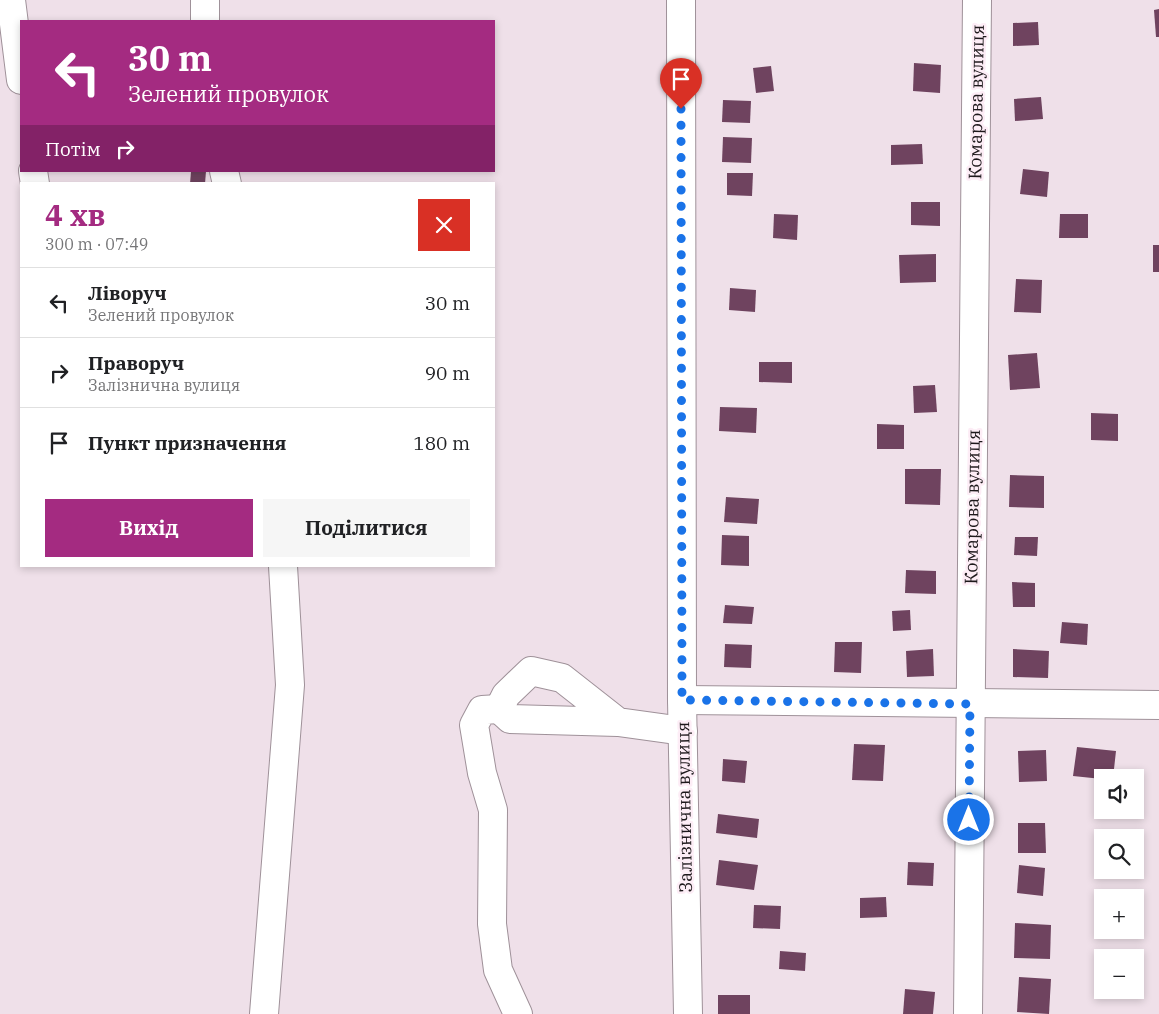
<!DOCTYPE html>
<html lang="uk">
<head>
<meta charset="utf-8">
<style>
	:root { --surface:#fff; --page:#f6f6f6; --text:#202124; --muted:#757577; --line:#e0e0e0; --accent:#a42b81 }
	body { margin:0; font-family:"IBM Plex Serif",serif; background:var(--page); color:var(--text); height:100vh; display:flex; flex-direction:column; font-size:19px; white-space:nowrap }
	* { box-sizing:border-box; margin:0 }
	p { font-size:16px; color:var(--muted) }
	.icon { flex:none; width:28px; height:28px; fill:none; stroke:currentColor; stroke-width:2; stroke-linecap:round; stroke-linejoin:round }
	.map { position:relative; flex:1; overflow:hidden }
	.details { position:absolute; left:20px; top:182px; width:475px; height:385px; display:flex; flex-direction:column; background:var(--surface); border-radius:0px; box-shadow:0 2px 8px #0003 }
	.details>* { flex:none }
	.hud { position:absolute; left:20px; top:20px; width:475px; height:152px; border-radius:0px; box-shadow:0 2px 8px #0003; background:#a42b81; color:#fff; overflow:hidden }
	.fabs { position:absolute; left:1094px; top:769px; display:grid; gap:10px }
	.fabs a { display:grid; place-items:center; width:50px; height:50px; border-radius:0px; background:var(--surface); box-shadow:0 2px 8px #0003; font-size:25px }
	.pin { position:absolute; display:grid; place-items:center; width:42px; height:42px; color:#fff; margin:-51px -21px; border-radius:50% 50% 50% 0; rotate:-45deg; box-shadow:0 0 5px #0007 }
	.pin .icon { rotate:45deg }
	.me { position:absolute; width:55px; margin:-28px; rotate:0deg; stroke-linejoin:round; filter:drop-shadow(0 0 4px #0008) }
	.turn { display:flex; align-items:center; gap:18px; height:105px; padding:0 25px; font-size:22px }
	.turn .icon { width:65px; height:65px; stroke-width:2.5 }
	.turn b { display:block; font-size:35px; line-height:42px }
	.then { display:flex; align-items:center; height:48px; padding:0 25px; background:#0003; gap:10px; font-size:19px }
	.round { display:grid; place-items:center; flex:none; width:52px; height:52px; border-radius:0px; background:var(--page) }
	.headline { display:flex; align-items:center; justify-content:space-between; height:85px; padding:0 25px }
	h1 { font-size:30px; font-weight:700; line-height:38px; color:var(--accent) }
	.primary-button { display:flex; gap:10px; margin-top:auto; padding:10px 25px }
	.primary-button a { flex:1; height:58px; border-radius:0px; background:var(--accent); color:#fff; font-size:20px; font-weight:700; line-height:58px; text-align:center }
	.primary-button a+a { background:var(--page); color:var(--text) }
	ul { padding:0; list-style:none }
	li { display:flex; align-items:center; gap:15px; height:70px; padding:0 25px; border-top:1px solid var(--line) }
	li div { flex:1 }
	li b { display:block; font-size:19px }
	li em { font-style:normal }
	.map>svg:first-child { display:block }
</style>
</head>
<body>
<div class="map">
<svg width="1159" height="1014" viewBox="0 0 1159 1014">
	<rect width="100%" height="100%" fill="#efe0e9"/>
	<!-- building -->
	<g fill="#6f435f">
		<path d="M1159 9V37H1156L1154 10Z"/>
		<path d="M1038 22 1039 45 1013 46V23Z"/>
		<path d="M914 63 941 65 940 93 913 91Z"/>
		<path d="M771 66 774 91 756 93 753 68Z"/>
		<path d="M1041 97 1043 119 1015 121 1014 99Z"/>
		<path d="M723 100 751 101 750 123 722 122Z"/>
		<path d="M723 137 752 138 751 163 722 162Z"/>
		<path d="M922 144 923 164 891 165V145Z"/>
		<path d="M1023 169 1049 172 1047 197 1020 194Z"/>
		<path d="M191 171H206L205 184H190Z"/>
		<path d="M727 173H753L752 196 727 195Z"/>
		<path d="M911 202H940V226L911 225Z"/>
		<path d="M774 214 798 215 797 240 773 238Z"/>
		<path d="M1060 214H1088V238H1059Z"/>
		<rect x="1153" y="245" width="6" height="27"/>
		<path d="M936 254V282L900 283 899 255Z"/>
		<path d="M1016 279 1042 280 1041 313 1014 312Z"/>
		<path d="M730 288 756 290 755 312 729 310Z"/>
		<path d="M1037 353 1040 388 1010 390 1008 355Z"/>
		<path d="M759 362H792V383L759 382Z"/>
		<path d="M935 385 937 412 914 413 913 386Z"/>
		<path d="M720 407 757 408 756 433 719 431Z"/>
		<path d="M1091 413 1118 414V441L1091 440Z"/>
		<path d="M877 424 904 425V449H877Z"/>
		<path d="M905 469H941L940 505 905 504Z"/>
		<path d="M1010 475 1044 476V508L1009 507Z"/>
		<path d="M726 497 759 499 757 524 724 522Z"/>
		<path d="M722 535 749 536V566L721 565Z"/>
		<path d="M1015 537H1038L1037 556 1014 555Z"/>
		<path d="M906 570 936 571V594L905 593Z"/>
		<path d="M1012 582 1035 583V607H1013Z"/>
		<path d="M725 605 754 607 752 624 723 623Z"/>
		<path d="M910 610 911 630 893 631 892 611Z"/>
		<path d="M1062 622 1088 624 1087 645 1060 643Z"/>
		<path d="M835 642H862L861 673 834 672Z"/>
		<path d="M725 644 752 645 751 668 724 667Z"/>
		<path d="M933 649 934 676 907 677 906 651Z"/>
		<path d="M1013 649 1049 651 1048 678 1013 677Z"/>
		<path d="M854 744 885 745 883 781 852 780Z"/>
		<path d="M1077 747 1116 751 1113 778H1102V779L1073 776Z"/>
		<path d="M1046 750 1047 781 1019 782 1018 751Z"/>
		<path d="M723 759 747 761 745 783 722 781Z"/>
		<path d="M718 814 759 819 757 838 716 833Z"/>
		<path d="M1018 823H1045L1046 853H1018Z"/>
		<path d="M719 860 758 865 754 890 716 885Z"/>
		<path d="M908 862 934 863 933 886 907 885Z"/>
		<path d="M1019 865 1045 868 1043 896 1017 893Z"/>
		<path d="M886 897 887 917 860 918V898Z"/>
		<path d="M754 905 781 906 780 929 753 928Z"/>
		<path d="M1015 923 1051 925 1050 959 1014 958Z"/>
		<path d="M780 951 806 953 805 971 779 969Z"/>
		<path d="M1019 977 1051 979 1049 1014 1017 1012Z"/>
		<path d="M905 989 935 992 933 1014H903Z"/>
		<rect x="718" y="995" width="32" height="19"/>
	</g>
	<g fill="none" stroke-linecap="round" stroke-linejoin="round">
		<!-- minor casing -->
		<g stroke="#9f9199" stroke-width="30">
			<g id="minor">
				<path d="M11 0 21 80"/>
				<path d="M681 0 682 700 688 1014"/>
				<path d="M205 21V0"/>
				<path d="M33 171 35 184"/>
				<path d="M224 171 227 184"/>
				<path d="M682 700 1159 705"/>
				<path d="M499 709 482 710 474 725 482 773 493 810 492 924 498 970 518 1014"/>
				<path d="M618 722 562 678 531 671 506 695 499 709 510 719 618 722 683 731"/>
				<path d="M264 1014 290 685 283 566"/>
			</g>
		</g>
		<!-- major casing -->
		<g stroke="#9f9199" stroke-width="30">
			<path id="major" d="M968 1014 977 0"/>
		</g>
		<!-- minor -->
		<use href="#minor" stroke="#fff" stroke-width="28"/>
		<!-- major -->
		<use href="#major" stroke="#fff" stroke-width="28"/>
	</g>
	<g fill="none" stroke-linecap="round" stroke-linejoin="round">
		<!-- route -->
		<path stroke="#1a73e8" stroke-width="9" stroke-dasharray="0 16.2" d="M681 109 682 700 970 704 969 820"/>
	</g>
	<g text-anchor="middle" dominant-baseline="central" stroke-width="5" stroke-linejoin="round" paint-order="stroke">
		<!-- street labels -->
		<g font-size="18" fill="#1d181b" stroke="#fdedf6">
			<text transform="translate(976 102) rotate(-89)">Комарова вулиця</text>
			<text transform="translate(972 507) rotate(-89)">Комарова вулиця</text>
			<text transform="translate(684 807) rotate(-91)">Залізнична вулиця</text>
		</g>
	</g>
</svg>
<div class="fabs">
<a><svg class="icon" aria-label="sound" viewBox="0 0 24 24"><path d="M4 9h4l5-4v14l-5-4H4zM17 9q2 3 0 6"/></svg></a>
<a><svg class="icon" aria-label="search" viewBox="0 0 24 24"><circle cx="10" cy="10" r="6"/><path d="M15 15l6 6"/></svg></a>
<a>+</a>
<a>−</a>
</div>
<div class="pin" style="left:681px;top:109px;background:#d93025"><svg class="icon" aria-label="arrive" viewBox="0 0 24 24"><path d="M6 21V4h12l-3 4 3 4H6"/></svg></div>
<svg class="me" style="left:969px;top:820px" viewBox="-20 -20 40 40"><circle r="17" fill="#1a73e8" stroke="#fff" stroke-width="3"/><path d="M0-11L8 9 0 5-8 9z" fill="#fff"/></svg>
<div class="hud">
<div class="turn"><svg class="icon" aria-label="left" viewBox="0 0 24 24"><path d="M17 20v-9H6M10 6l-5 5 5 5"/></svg><div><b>30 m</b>Зелений провулок</div></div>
<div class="then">Потім<svg class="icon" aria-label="right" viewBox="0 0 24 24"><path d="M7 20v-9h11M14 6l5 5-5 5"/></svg></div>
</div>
<section class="details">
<div class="headline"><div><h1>4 хв</h1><p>300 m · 07:49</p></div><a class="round" style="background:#d93025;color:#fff"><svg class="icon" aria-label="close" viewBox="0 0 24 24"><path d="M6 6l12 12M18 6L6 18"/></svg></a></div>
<ul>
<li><svg class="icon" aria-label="left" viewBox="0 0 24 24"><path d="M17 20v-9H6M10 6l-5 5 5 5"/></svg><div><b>Ліворуч</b><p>Зелений провулок</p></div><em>30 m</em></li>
<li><svg class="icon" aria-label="right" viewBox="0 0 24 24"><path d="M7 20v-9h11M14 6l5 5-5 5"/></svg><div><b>Праворуч</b><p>Залізнична вулиця</p></div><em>90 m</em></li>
<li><svg class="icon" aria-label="arrive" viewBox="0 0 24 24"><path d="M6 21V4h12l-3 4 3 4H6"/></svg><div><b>Пункт призначення</b></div><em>180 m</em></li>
</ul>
<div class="primary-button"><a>Вихід</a><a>Поділитися</a></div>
</section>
</div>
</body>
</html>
